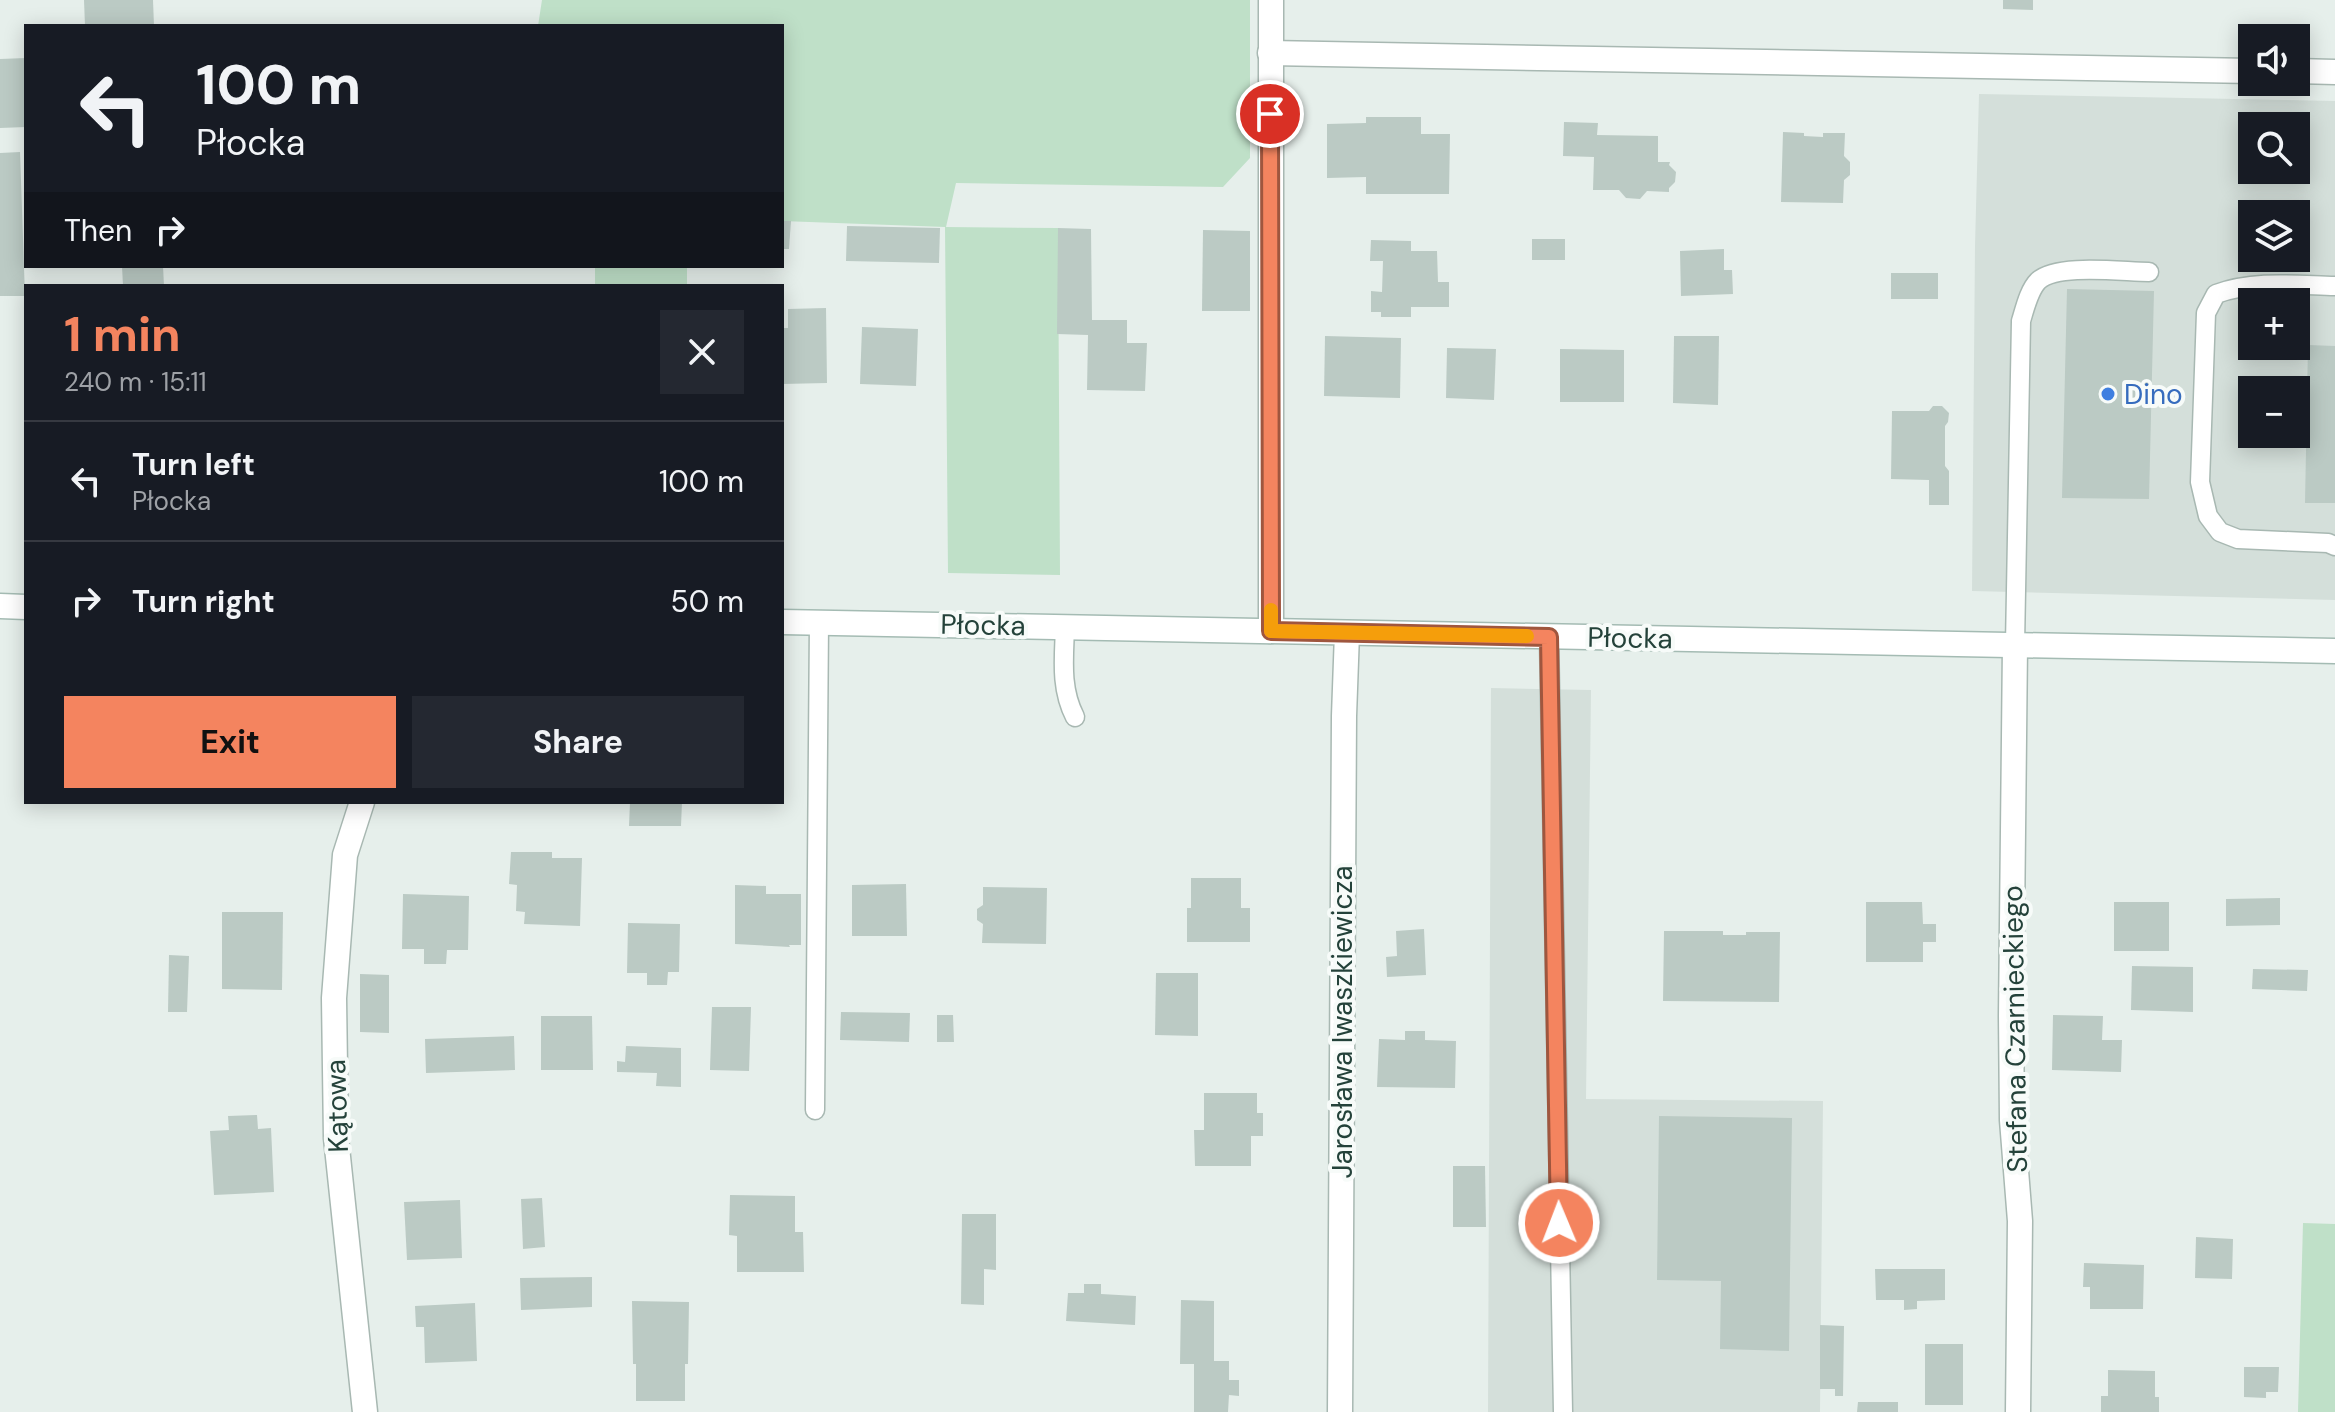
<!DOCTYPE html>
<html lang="en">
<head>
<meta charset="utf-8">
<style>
	:root { --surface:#171b24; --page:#242831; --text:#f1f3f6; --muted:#9ea1a6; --line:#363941; --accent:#f4845f }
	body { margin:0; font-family:"DM Sans",sans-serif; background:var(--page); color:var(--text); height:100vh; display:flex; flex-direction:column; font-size:30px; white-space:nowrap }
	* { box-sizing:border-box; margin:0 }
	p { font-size:26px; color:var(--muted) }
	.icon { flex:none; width:44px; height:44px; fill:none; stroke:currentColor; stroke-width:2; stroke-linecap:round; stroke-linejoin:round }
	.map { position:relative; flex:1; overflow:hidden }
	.sheet { position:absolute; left:24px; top:284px; width:760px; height:520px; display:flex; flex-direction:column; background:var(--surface); border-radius:0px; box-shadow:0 4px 20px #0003 }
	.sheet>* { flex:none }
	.hud { position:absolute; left:24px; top:24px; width:760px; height:244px; border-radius:0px; box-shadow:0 4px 20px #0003; background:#171b24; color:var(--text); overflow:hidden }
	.buttons { position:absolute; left:2238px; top:24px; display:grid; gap:16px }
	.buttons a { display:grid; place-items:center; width:72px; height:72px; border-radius:0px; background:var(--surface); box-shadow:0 4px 20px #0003; font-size:40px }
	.pin { position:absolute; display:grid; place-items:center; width:68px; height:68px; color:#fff; margin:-34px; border:4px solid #fff; border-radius:50%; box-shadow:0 2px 8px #0007 }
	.me { position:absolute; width:88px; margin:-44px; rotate:359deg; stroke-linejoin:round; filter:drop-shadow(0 0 6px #0008) }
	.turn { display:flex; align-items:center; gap:28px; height:168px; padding:0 40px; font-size:36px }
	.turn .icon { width:104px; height:104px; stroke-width:2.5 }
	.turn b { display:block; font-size:56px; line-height:68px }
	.then { display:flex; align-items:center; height:76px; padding:0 40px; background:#0003; gap:16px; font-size:30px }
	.round { display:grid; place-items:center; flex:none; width:84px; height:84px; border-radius:0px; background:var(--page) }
	.summary { display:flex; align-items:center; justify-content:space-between; height:136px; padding:0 40px }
	h1 { font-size:48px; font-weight:700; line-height:60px; color:var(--accent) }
	.action { display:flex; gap:16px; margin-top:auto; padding:16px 40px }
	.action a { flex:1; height:92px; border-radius:0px; background:var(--accent); color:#111; font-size:32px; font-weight:700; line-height:92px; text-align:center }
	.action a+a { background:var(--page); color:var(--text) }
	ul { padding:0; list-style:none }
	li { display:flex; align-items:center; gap:24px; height:120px; padding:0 40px; border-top:2px solid var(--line) }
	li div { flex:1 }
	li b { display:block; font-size:30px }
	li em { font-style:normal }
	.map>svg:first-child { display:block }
</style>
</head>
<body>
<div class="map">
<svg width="2335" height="1412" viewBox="0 0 2335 1412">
	<rect width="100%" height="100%" fill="#e6efeb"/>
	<!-- built -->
	<g fill="#d4dfda" fill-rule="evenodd">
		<path d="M1979 94 2335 101V600L1972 591 1975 246ZM2252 126H2296V170H2252ZM2252 214H2296V258H2252ZM2252 302H2296V346H2252ZM2252 390H2296V434H2252Z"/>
		<path d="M1491 688 1591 690 1586 1099 1823 1101 1820 1412H1488Z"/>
	</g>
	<!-- green -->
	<g fill="#bfe0c8">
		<path d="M542 0H1250V158L1223 187 956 183 946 227 1058 228 1060 575 948 573 945 227 782 221V26H538Z"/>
		<rect x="595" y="266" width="92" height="20"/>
		<path d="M2303 1223 2335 1224V1412H2298Z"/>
	</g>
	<!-- building -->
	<g fill="#bbcac4">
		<path d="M84 0H153L154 26H85Z"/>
		<path d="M2003 0H2033V10L2003 9Z"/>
		<path d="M26 58V127L0 128V59Z"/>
		<path d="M1366 117H1421V134H1450L1449 194H1366V177L1327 178V124L1366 123Z"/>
		<path d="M1564 122 1598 123 1597 135 1658 136V162H1670L1669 165 1676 172 1675 182 1669 188V192L1647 191 1640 199 1626 198 1619 190H1593L1594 157 1563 156Z"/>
		<path d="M1783 132 1804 133V136L1823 137V133H1845L1844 156 1850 162V175L1844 180 1843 203 1781 202Z"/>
		<path d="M20 152 25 296H0V153Z"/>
		<path d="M782 221H791L789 249H782Z"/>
		<path d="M847 226 940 228 939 263 846 261Z"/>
		<path d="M1058 228 1091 229 1092 320H1127V343H1147L1145 391 1087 390 1088 335 1057 334Z"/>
		<path d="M1203 230 1250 231V311H1202Z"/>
		<rect x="1532" y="239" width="33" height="21"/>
		<path d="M1371 240 1411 241V251H1437L1438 282H1449V307H1411V317H1381V312H1371V291L1382 292 1383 261H1370Z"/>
		<path d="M1724 249V270H1732L1733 294 1681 296 1680 251Z"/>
		<path d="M122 266H163L164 286H123Z"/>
		<rect x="1891" y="273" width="47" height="26"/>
		<path d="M2067 289 2154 291 2149 499 2062 498Z"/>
		<path d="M826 308 827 383 782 384V328H788V309Z"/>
		<path d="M862 327 918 329 916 386 860 384Z"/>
		<path d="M1325 336 1401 338 1400 398 1324 396Z"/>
		<path d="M1674 336H1719L1718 405 1673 403Z"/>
		<path d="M2308 345 2335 346V503H2305Z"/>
		<path d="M1447 348 1496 349 1494 400 1446 398Z"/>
		<path d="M1560 349 1624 350V402H1560Z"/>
		<path d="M1933 406H1942L1949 413 1948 422 1945 426V466L1949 471V505H1929V480L1891 479 1892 411H1929Z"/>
		<path d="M630 802H682L681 826H629Z"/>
		<path d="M511 852H552V858H582L580 926 524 924 525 912 516 911 517 885 509 884Z"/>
		<path d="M1191 878H1241V908H1250V942H1187V908H1191Z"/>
		<path d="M906 884 907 936H852V885Z"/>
		<path d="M735 885 766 886V894H801V945H789L790 947 735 944Z"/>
		<path d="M983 887 1047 888 1046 944 982 943 983 924 977 920V909L983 905Z"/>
		<path d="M403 894 469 896 468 950H447L446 964H424V949H402Z"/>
		<path d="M2280 898V925L2226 926V899Z"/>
		<path d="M1866 902H1922L1923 924H1936V942H1923V962H1866Z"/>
		<rect x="2114" y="902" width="55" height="49"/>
		<path d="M222 912H283L282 990 222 989Z"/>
		<path d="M628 923 680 924 679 972H668L667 985H647V973H627Z"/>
		<path d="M1424 929 1426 975 1387 977 1386 957 1397 956 1396 931Z"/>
		<path d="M1664 931H1723V935H1746V932H1780L1779 1002 1663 1001Z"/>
		<path d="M169 955 189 956 187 1012H168Z"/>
		<path d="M2132 966 2193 967V1012L2131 1010Z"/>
		<path d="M2253 969 2308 970 2307 991 2252 989Z"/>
		<path d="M1156 973H1198V1036L1155 1035Z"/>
		<path d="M360 974 389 975V1033L360 1032Z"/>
		<path d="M712 1007H751L749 1071 710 1070Z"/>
		<path d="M841 1012 910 1013 909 1042 840 1040Z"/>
		<path d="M937 1015H953L954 1042H937Z"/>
		<path d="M2053 1015 2103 1016 2102 1040H2122L2121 1072 2052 1070Z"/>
		<path d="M541 1016H592L593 1070H541Z"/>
		<path d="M1405 1031H1425V1040L1456 1041 1455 1088 1377 1087 1379 1039 1405 1040Z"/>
		<path d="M514 1036 515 1070 426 1073 425 1039Z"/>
		<path d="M626 1046 681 1048V1087L656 1086 657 1073 617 1072V1061L625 1062Z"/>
		<path d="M1204 1093H1257V1113H1263V1136H1251V1166H1195L1194 1130H1204Z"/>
		<path d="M257 1115 258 1129 271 1128 274 1192 214 1195 210 1131 229 1130 228 1116Z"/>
		<path d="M1659 1116 1792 1118 1789 1351 1720 1349 1721 1281 1657 1280Z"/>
		<path d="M1453 1166H1485L1486 1227H1453Z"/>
		<path d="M730 1195 795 1196V1232H803L804 1272H737V1236L729 1235Z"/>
		<path d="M542 1198 545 1247 523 1249 521 1199Z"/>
		<path d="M460 1200 462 1258 407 1260 404 1202Z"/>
		<path d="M962 1214H996V1270L984 1269V1305L961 1304Z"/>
		<path d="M2196 1237 2233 1239 2232 1279 2195 1278Z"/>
		<path d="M2084 1263 2144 1265 2143 1309H2090V1287H2083Z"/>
		<path d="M1875 1269H1945V1300L1917 1301V1309L1904 1310V1300H1876Z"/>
		<path d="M592 1277V1307L521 1310 520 1278Z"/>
		<path d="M1084 1284H1101V1294L1136 1296 1135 1325 1066 1321 1068 1293H1084Z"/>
		<path d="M1181 1300 1214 1301V1361H1229V1380H1239V1396L1229 1395 1228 1412H1194V1364H1180Z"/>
		<path d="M632 1301 689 1302 688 1364H685V1401H636V1364H633Z"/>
		<path d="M475 1303 477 1361 425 1363 424 1327H416L415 1306Z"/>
		<path d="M1820 1325 1844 1326 1843 1396H1835V1389H1820Z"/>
		<rect x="1925" y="1344" width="38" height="61"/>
		<path d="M2244 1367H2279L2278 1392H2266V1398L2244 1397Z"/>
		<path d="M2108 1370 2155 1371V1397H2159V1412H2101V1396H2108Z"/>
		<path d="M1858 1402H1898V1412H1857Z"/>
	</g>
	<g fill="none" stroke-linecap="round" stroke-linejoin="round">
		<!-- lane casing -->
		<g stroke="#a8b8b2" stroke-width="21">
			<g id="lane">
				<path d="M2335 286C2295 285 2254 280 2216 294L2206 313 2200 482 2208 516 2220 532 2238 539 2328 543 2335 546"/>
				<path d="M1065 627C1064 658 1060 688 1075 717"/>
				<path d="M1549 637 1563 1412"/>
				<path d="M2015 645 2021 321C2025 308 2029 290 2038 281 2057 263 2123 272 2149 272"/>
				<path d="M815 1110 819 622"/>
			</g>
		</g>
		<!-- street casing -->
		<g stroke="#a8b8b2" stroke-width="27">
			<g id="street">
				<path d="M1271 0V631"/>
				<path d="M1270 53 2252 71"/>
				<path d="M2296 71 2335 72"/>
				<path d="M2015 645 2011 1016 2012 1120 2020 1221 2018 1412"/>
				<path d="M362 802 345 855 334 998 336 1138 365 1412"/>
				<path d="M1340 1412 1344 716 1347 633"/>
			</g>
		</g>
		<!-- secondary casing -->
		<g stroke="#a4bbb3" stroke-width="27">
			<g id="secondary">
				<path d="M0 606 26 607"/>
				<path d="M782 622 2335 651"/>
			</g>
		</g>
		<!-- lane -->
		<use href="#lane" stroke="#fff" stroke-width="18"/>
		<!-- street -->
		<use href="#street" stroke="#fff" stroke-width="24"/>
		<!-- secondary -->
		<use href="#secondary" stroke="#fff" stroke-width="24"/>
	</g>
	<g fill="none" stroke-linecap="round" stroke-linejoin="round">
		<!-- route casing -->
		<g stroke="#9f563e" stroke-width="20">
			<path id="route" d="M1270 114 1271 631 1549 637 1559 1223"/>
		</g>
		<!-- route -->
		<use href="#route" stroke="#f4845f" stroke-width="14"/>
		<!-- slow -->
		<path stroke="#f59e0b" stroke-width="14" d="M1271 610V631L1527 636"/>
	</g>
	<!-- markers -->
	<circle fill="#3f7fe0" stroke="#f7fbf9" stroke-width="3" cx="2108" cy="394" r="8"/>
	<g text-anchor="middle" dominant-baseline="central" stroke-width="8" stroke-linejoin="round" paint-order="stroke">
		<!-- shop labels -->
		<g font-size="28" fill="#366cbe" stroke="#f7fbf9" text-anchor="start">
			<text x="2124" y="394">Dino</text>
		</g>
		<!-- street labels -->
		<g font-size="28" fill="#24423a" stroke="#f7fbf9">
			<text transform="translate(983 625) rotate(1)">Płocka</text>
			<text transform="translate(1630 638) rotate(1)">Płocka</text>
			<text transform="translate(1342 1022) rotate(-90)">Jarosława Iwaszkiewicza</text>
			<text transform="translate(2015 1029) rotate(-91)">Stefana Czarnieckiego</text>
			<text transform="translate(337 1106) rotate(-92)">Kątowa</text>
		</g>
	</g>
</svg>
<div class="buttons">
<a><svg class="icon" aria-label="sound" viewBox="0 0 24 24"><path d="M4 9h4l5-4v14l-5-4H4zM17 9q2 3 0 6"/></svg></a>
<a><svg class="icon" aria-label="search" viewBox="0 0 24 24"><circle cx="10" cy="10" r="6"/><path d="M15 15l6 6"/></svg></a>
<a><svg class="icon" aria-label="layers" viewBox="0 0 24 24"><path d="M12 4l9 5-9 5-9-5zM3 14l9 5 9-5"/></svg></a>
<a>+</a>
<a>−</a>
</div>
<div class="pin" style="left:1270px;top:114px;background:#d93025"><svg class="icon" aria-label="arrive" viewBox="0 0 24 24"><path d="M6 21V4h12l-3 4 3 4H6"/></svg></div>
<svg class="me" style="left:1559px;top:1223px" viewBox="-20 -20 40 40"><circle r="17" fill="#f4845f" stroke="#fff" stroke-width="3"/><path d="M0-11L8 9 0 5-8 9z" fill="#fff"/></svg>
<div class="hud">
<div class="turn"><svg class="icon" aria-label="left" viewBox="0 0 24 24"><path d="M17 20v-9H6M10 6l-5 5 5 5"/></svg><div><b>100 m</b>Płocka</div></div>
<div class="then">Then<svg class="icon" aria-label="right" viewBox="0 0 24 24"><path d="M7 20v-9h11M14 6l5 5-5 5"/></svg></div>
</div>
<section class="sheet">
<div class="summary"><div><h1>1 min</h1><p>240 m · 15:11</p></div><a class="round"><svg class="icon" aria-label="close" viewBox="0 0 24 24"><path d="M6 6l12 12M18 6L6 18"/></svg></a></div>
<ul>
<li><svg class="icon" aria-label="left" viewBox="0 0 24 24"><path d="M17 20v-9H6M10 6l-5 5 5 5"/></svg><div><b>Turn left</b><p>Płocka</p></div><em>100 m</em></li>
<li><svg class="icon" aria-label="right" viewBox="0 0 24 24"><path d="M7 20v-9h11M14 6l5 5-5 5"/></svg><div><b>Turn right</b></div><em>50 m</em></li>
</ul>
<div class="action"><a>Exit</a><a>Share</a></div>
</section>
</div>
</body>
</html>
